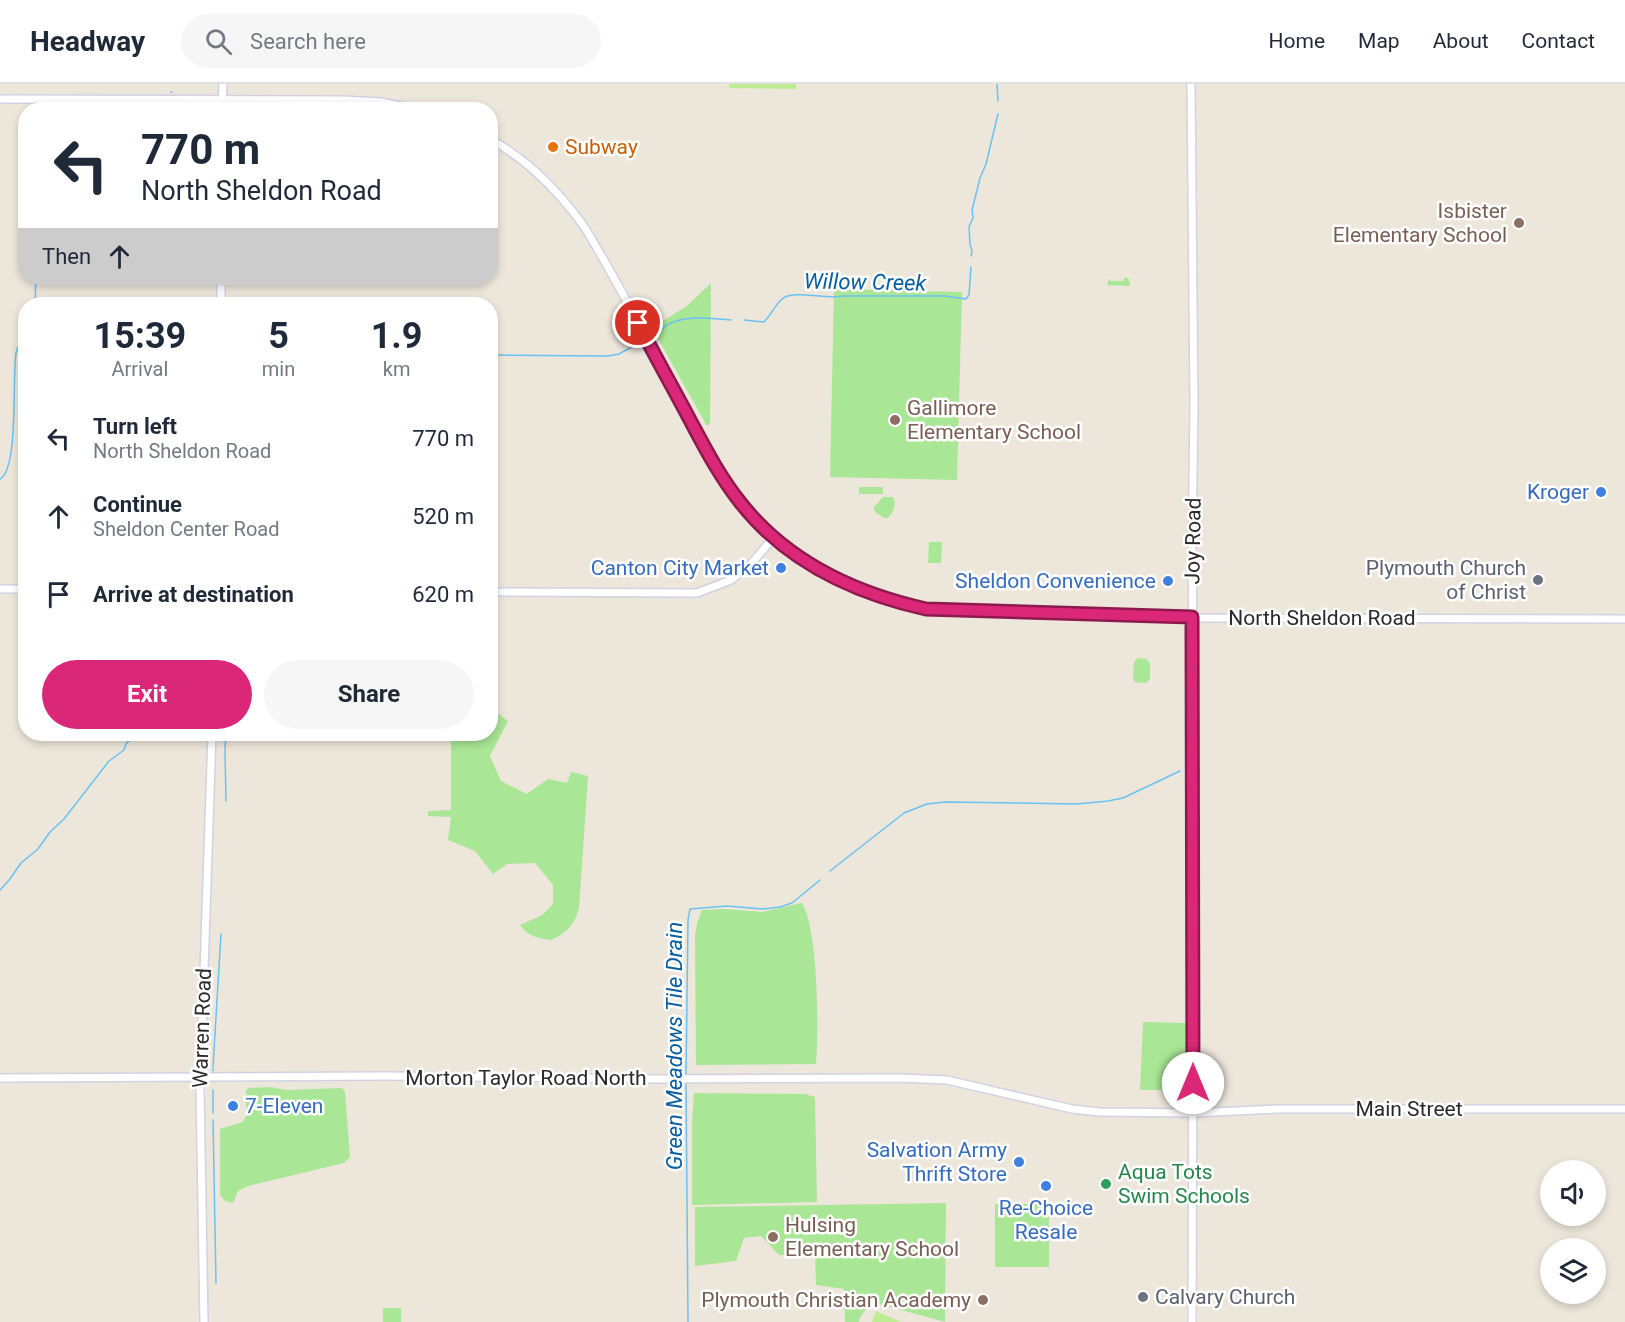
<!DOCTYPE html>
<html lang="en">
<head>
<meta charset="utf-8">
<style>
	:root { --surface:#fff; --page:#f6f6f7; --text:#1f2937; --muted:#747a83; --line:#e0e1e3; --accent:#db2777 }
	body { margin:0; font-family:Roboto,sans-serif; background:var(--page); color:var(--text); height:100vh; display:flex; flex-direction:column; font-size:22px; white-space:nowrap }
	* { box-sizing:border-box; margin:0 }
	p { font-size:20px; color:var(--muted) }
	.icon { flex:none; width:33px; height:33px; fill:none; stroke:currentColor; stroke-width:2; stroke-linecap:round; stroke-linejoin:round }
	.map { position:relative; flex:1; overflow:hidden }
	.details { position:absolute; left:18px; top:213px; width:480px; height:444px; display:flex; flex-direction:column; background:var(--surface); border-radius:24px; box-shadow:0 3px 9px #0003 }
	.details>* { flex:none }
	.banner { position:absolute; left:18px; top:18px; width:480px; height:183px; border-radius:24px; box-shadow:0 3px 9px #0003; background:#fff; color:var(--text); overflow:hidden }
	.controls { position:absolute; left:1540px; top:1076px; display:grid; gap:12px }
	.controls a { display:grid; place-items:center; width:66px; height:66px; border-radius:50%; background:var(--surface); box-shadow:0 3px 9px #0003; font-size:30px }
	.pin { position:absolute; display:grid; place-items:center; width:51px; height:51px; color:#fff; margin:-26px; border:3px solid #fff; border-radius:50%; box-shadow:0 2px 6px #0007 }
	.me { position:absolute; width:66px; margin:-33px; rotate:0deg; stroke-linejoin:round; filter:drop-shadow(0 0 4px #0008) }
	.turn { display:flex; align-items:center; gap:21px; height:126px; padding:0 24px; font-size:27px }
	.turn .icon { width:78px; height:78px; stroke-width:2.5 }
	.turn b { display:block; font-size:42px; line-height:51px }
	.then { display:flex; align-items:center; height:57px; padding:0 24px; background:#0003; gap:12px; font-size:22px }
	.eta { display:flex; justify-content:space-evenly; align-items:center; height:102px; text-align:center }
	.eta b { font-size:36px; font-weight:700; line-height:42px }
	.cta { display:flex; gap:12px; margin-top:auto; padding:12px 24px }
	.cta a { flex:1; height:69px; border-radius:36px; background:var(--accent); color:#fff; font-size:24px; font-weight:700; line-height:69px; text-align:center }
	.cta a+a { background:var(--page); color:var(--text) }
	ul { padding:0; list-style:none }
	li { display:flex; align-items:center; gap:18px; height:78px; padding:0 24px }
	li div { flex:1 }
	li b { display:block; font-size:22px }
	li em { font-style:normal }
	header { display:flex; align-items:center; gap:36px; box-sizing:border-box; height:84px; padding:0 30px; background:var(--surface); border-bottom:2px solid var(--line) }
	header strong { font-size:28px }
	nav { display:flex; gap:33px; margin-inline-start:auto; font-size:21px }
	.search { width:420px; height:54px; background:var(--page); display:flex; align-items:center; gap:15px; box-sizing:border-box; padding:0 21px; border-radius:33px; color:var(--muted); font-size:22px }
	.map>svg:first-child { display:block }
</style>
</head>
<body>
<header>
<strong>Headway</strong>
<div class="search"><svg class="icon" aria-label="search" viewBox="0 0 24 24"><circle cx="10" cy="10" r="6"/><path d="M15 15l6 6"/></svg>Search here</div>
<nav><a>Home</a><a>Map</a><a>About</a><a>Contact</a></nav>
</header>
<div class="map">
<svg width="1625" height="1238" viewBox="0 0 1625 1238">
	<rect width="100%" height="100%" fill="#ede7db"/>
	<!-- green -->
	<g fill="#a9e695">
		<path d="M1125 193 1129 195 1130 202 1107 201 1109 194 1110 197H1123Z"/>
		<path d="M711 199 710 339 707 342 652 244 688 221Z"/>
		<path d="M834 205 962 208 957 396 830 393Z"/>
		<rect x="859" y="403" width="24" height="7"/>
		<path d="M883 413H893C897 421 893 428 888 434H884L875 428 874 423Z"/>
		<path d="M929 458H942L941 479H928Z"/>
		<path d="M1138 574 1147 575 1150 580V595L1146 599 1135 598 1133 594 1134 578Z"/>
		<path d="M491 624 508 637 490 672 501 697 527 710 548 695 567 699 571 688 588 692 579 824C575 840 566 850 551 856 538 854 528 853 520 841L542 831 553 820V801L535 779 507 780 493 790 475 767 448 756 451 733 428 732V727L451 726V650H490Z"/>
		<path d="M802 819C818 844 819 947 816 980L696 981 695 852 697 839 702 826 724 825 762 828Z"/>
		<path d="M1143 938 1188 939V1002L1186 1006H1140Z"/>
		<path d="M271 1003 286 1006 342 1004 345 1008 350 1073 344 1079 248 1102 238 1107 233 1119 225 1117 220 1111V1045L243 1038 246 1032V1007L248 1004Z"/>
		<path d="M694 1009 805 1010 815 1013 817 1118 692 1121V1040Z"/>
		<path d="M946 1119 945 1238 872 1218 860 1233 859 1238H845L844 1205 816 1201 815 1171H779L761 1152 744 1154 736 1177 695 1182V1123Z"/>
		<rect x="995" y="1120" width="54" height="63"/>
		<rect x="383" y="1224" width="18" height="14"/>
	</g>
	<!-- pitch -->
	<g fill="#beed91">
		<path d="M729 0H796V5L729 4Z"/>
		<path d="M876 1227 901 1238H872Z"/>
	</g>
	<g fill="none" stroke-linecap="round" stroke-linejoin="round">
		<!-- stream -->
		<g stroke="#6ac2f3" stroke-width="1.5">
			<path d="M997 0 998 17"/>
			<path d="M171 8H172"/>
			<path d="M160 25 161 22"/>
			<path d="M971 172 972 167 970 160 969 143 973 134 972 126 980 94 986 80 998 30"/>
			<path d="M35 220 36 194"/>
			<path d="M744 236 764 238C771 231 775 221 782 215 792 205 828 216 843 212H945L966 215 969 211 971 183"/>
			<path d="M655 250C660 248 663 244 667 241 686 230 710 235 731 236"/>
			<path d="M490 271 608 272 619 270 639 259"/>
			<path d="M0 395C19 385 12 293 16 269 18 262 21 257 24 252"/>
			<path d="M225 665 226 650"/>
			<path d="M225 666 226 717"/>
			<path d="M830 787 904 729 927 720 945 718 1077 720 1108 717 1123 714 1180 687"/>
			<path d="M0 806 10 795 21 779 38 765 50 748 64 735 109 677 124 666 126 660 135 650"/>
			<path d="M213 983 221 850"/>
			<path d="M213 987V985"/>
			<path d="M686 993 688 836 690 825 727 822 763 825 780 823 792 819 820 796"/>
			<path d="M686 998 688 1238"/>
			<path d="M213 1006V1029"/>
			<path d="M213 1036 216 1199"/>
		</g>
		<!-- secondary casing -->
		<g stroke="#d1d2e4" stroke-width="10">
			<g id="secondary">
				<path d="M1191 0 1194 321 1192 466 1194 658 1192 1238"/>
				<path d="M0 15 343 16 381 18 419 26"/>
				<path d="M222 26 223 0"/>
				<path d="M490 55C528 76 558 107 583 141 620 200 651 264 684 325 701 356 717 390 740 418 788 479 866 520 944 526L1203 534 1625 535"/>
				<path d="M221 220V194"/>
				<path d="M0 505H26"/>
				<path d="M490 508 697 509 731 496 751 480 774 453"/>
				<path d="M0 994 384 992 656 995 902 994 947 996 1072 1025 1100 1028 1193 1029 1276 1025H1625"/>
				<path d="M204 1238 200 1005 212 650"/>
			</g>
		</g>
		<!-- secondary -->
		<use href="#secondary" stroke="#fff" stroke-width="7"/>
	</g>
	<g fill="none" stroke-linecap="round" stroke-linejoin="round">
		<!-- route casing -->
		<g stroke="#8e194d" stroke-width="15">
			<path id="route" d="M638 239C655 272 673 304 690 336 705 364 720 393 740 418 786 477 854 509 926 525L1192 533 1193 999"/>
		</g>
		<!-- route -->
		<use href="#route" stroke="#db2777" stroke-width="10"/>
	</g>
	<!-- markers -->
	<circle fill="#e8710a" stroke="#fff" stroke-width="2" cx="553" cy="63" r="6"/>
	<g fill="#8d6e63" stroke="#fff" stroke-width="2">
		<circle cx="1519" cy="139" r="6"/>
		<circle cx="895" cy="336" r="6"/>
		<circle cx="773" cy="1153" r="6"/>
		<circle cx="983" cy="1216" r="6"/>
	</g>
	<g fill="#3f7fe0" stroke="#fff" stroke-width="2">
		<circle cx="1601" cy="408" r="6"/>
		<circle cx="781" cy="484" r="6"/>
		<circle cx="1168" cy="497" r="6"/>
		<circle cx="233" cy="1022" r="6"/>
		<circle cx="1019" cy="1078" r="6"/>
		<circle cx="1046" cy="1102" r="6"/>
	</g>
	<g fill="#6b7280" stroke="#fff" stroke-width="2">
		<circle cx="1538" cy="496" r="6"/>
		<circle cx="1143" cy="1213" r="6"/>
	</g>
	<circle fill="#2e9e5b" stroke="#fff" stroke-width="2" cx="1106" cy="1100" r="6"/>
	<g text-anchor="middle" dominant-baseline="central" stroke-width="5" stroke-linejoin="round" paint-order="stroke">
		<!-- food labels -->
		<g font-size="21" fill="#c56008" stroke="#fff" text-anchor="start">
			<text x="565" y="63">Subway</text>
		</g>
		<!-- education labels -->
		<g font-size="21" fill="#785e54" stroke="#fff" text-anchor="end">
			<text x="1507" y="127">Isbister<tspan x="1507" dy="24">Elementary School</tspan></text>
			<text x="907" y="324" text-anchor="start">Gallimore<tspan x="907" dy="24">Elementary School</tspan></text>
			<text x="785" y="1141" text-anchor="start">Hulsing<tspan x="785" dy="24">Elementary School</tspan></text>
			<text x="971" y="1216">Plymouth Christian Academy</text>
		</g>
		<!-- shop labels -->
		<g font-size="21" fill="#366cbe" stroke="#fff" text-anchor="end">
			<text x="1589" y="408">Kroger</text>
			<text x="769" y="484">Canton City Market</text>
			<text x="1156" y="497">Sheldon Convenience</text>
			<text x="245" y="1022" text-anchor="start">7-Eleven</text>
			<text x="1007" y="1066">Salvation Army<tspan x="1007" dy="24">Thrift Store</tspan></text>
			<text x="1046" y="1124" text-anchor="middle">Re-Choice<tspan x="1046" dy="24">Resale</tspan></text>
		</g>
		<!-- street labels -->
		<g font-size="21" fill="#2a2a2a" stroke="#fff">
			<text transform="translate(1193 457) rotate(-89)">Joy Road</text>
			<text x="1322" y="534">North Sheldon Road</text>
			<text transform="translate(202 944) rotate(-88)">Warren Road</text>
			<text x="526" y="994">Morton Taylor Road North</text>
			<text x="1409" y="1025">Main Street</text>
		</g>
		<!-- worship labels -->
		<g font-size="21" fill="#5b616d" stroke="#fff" text-anchor="end">
			<text x="1526" y="484">Plymouth Church<tspan x="1526" dy="24">of Christ</tspan></text>
			<text x="1155" y="1213" text-anchor="start">Calvary Church</text>
		</g>
		<!-- leisure labels -->
		<g font-size="21" fill="#27864d" stroke="#fff" text-anchor="start">
			<text x="1118" y="1088">Aqua Tots<tspan x="1118" dy="24">Swim Schools</tspan></text>
		</g>
		<!-- water labels -->
		<g font-size="22" font-style="italic" fill="#085ea0" stroke="#fff">
			<text transform="translate(865 198) rotate(1)">Willow Creek</text>
			<text transform="translate(674 962) rotate(-90)">Green Meadows Tile Drain</text>
		</g>
	</g>
</svg>
<div class="controls">
<a><svg class="icon" aria-label="sound" viewBox="0 0 24 24"><path d="M4 9h4l5-4v14l-5-4H4zM17 9q2 3 0 6"/></svg></a>
<a><svg class="icon" aria-label="layers" viewBox="0 0 24 24"><path d="M12 4l9 5-9 5-9-5zM3 14l9 5 9-5"/></svg></a>
</div>
<div class="pin" style="left:638px;top:239px;background:#d93025"><svg class="icon" aria-label="arrive" viewBox="0 0 24 24"><path d="M6 21V4h12l-3 4 3 4H6"/></svg></div>
<svg class="me" style="left:1193px;top:999px" viewBox="-20 -20 40 40"><circle r="19" fill="#fff"/><path d="M0-13L10 11 0 6-10 11z" fill="#db2777"/></svg>
<div class="banner">
<div class="turn"><svg class="icon" aria-label="left" viewBox="0 0 24 24"><path d="M17 20v-9H6M10 6l-5 5 5 5"/></svg><div><b>770 m</b>North Sheldon Road</div></div>
<div class="then">Then<svg class="icon" aria-label="ahead" viewBox="0 0 24 24"><path d="M12 20V5M6 11l6-6 6 6"/></svg></div>
</div>
<section class="details">
<div class="eta">
<div><b>15:39</b><p>Arrival</p></div>
<div><b>5</b><p>min</p></div>
<div><b>1.9</b><p>km</p></div>
</div>
<ul>
<li><svg class="icon" aria-label="left" viewBox="0 0 24 24"><path d="M17 20v-9H6M10 6l-5 5 5 5"/></svg><div><b>Turn left</b><p>North Sheldon Road</p></div><em>770 m</em></li>
<li><svg class="icon" aria-label="ahead" viewBox="0 0 24 24"><path d="M12 20V5M6 11l6-6 6 6"/></svg><div><b>Continue</b><p>Sheldon Center Road</p></div><em>520 m</em></li>
<li><svg class="icon" aria-label="arrive" viewBox="0 0 24 24"><path d="M6 21V4h12l-3 4 3 4H6"/></svg><div><b>Arrive at destination</b></div><em>620 m</em></li>
</ul>
<div class="cta"><a>Exit</a><a>Share</a></div>
</section>
</div>
</body>
</html>
